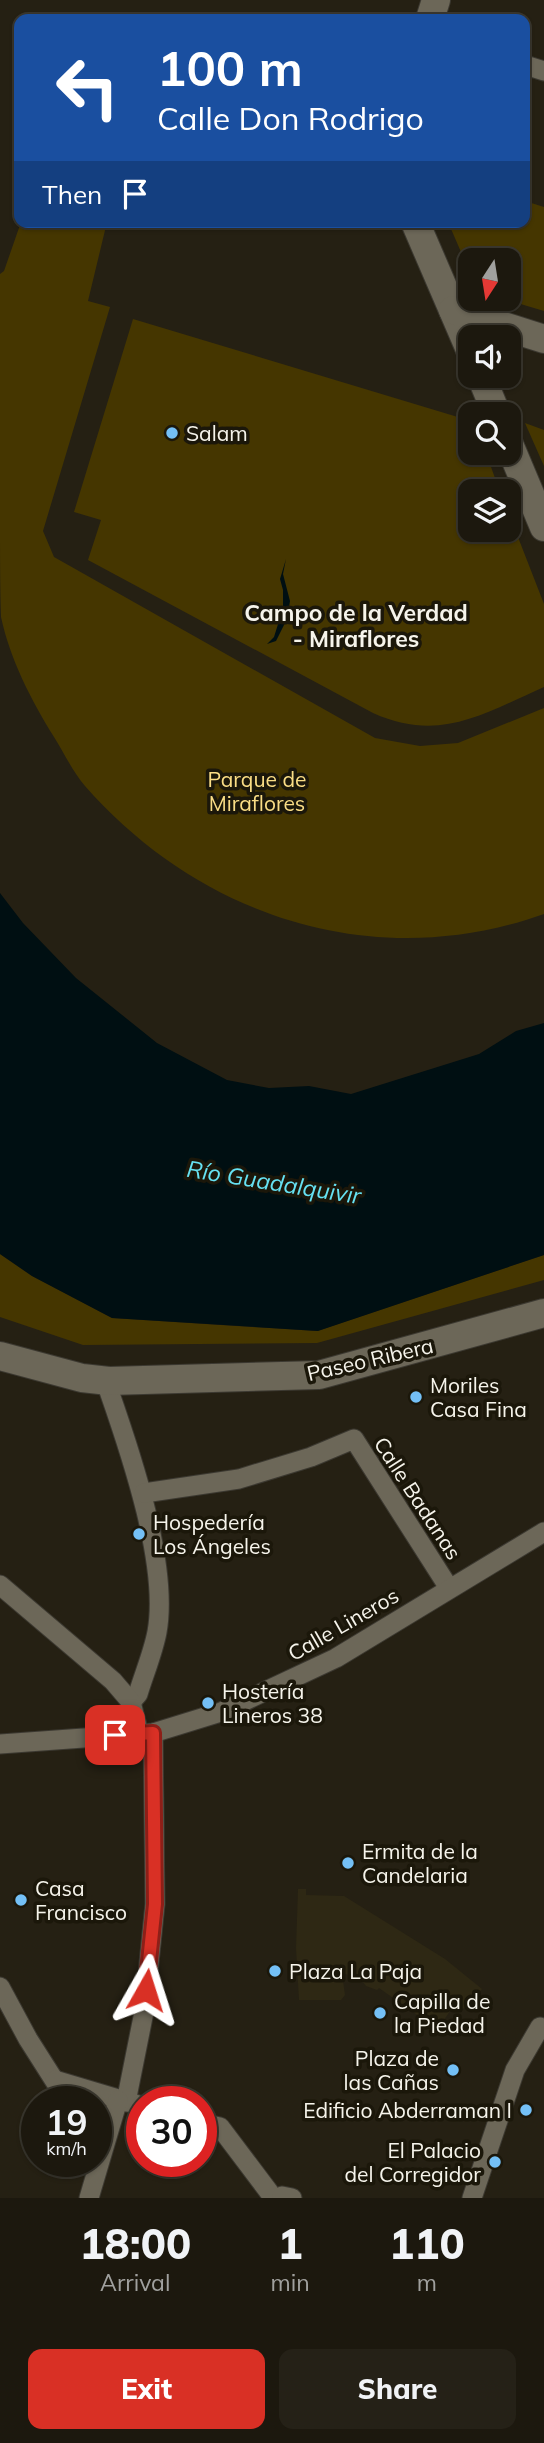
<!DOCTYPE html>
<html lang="en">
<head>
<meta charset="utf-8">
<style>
	:root { --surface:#1c180e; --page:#252117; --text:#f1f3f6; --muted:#a0a09e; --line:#3a372e; --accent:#d93025 }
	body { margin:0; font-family:Mulish,sans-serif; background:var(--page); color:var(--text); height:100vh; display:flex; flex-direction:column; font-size:26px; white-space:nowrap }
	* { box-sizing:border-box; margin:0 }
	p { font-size:23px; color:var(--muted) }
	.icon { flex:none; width:38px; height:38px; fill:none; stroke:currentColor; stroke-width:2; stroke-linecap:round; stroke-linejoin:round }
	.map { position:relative; height:2198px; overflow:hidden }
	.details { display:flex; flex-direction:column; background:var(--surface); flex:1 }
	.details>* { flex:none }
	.hud { position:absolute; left:14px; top:14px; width:516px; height:214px; border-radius:14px; box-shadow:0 2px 5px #0004,0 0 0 2px var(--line); background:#1a4fa0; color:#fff; overflow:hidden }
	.needle { width:46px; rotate:192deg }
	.buttons { position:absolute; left:458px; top:248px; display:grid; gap:14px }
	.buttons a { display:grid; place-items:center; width:63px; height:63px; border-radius:14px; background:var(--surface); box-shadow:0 2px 5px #0004,0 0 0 2px var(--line); font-size:35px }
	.speed { position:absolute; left:21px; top:2086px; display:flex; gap:14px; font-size:35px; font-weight:700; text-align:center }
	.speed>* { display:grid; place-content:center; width:91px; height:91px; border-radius:50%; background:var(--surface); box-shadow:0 2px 5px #0004,0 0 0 2px var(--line); line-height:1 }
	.speed small { font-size:18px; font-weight:400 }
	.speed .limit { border:10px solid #d22; background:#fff; color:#111 }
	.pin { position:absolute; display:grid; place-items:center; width:60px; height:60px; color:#fff; margin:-30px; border-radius:14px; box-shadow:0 4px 10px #0006 }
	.me { position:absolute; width:77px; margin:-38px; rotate:6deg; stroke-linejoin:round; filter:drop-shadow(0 0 5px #0008) }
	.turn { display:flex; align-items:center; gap:24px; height:147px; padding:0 28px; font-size:32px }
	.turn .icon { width:91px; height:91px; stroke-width:2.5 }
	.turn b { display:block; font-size:49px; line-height:60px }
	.then { display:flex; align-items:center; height:66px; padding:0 28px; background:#0003; gap:14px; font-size:26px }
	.eta { display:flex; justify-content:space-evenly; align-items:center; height:119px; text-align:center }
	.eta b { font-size:42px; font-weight:800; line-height:49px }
	.button { display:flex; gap:14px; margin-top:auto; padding:14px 28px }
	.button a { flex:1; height:80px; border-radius:14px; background:var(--accent); color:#fff; font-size:28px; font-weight:800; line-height:80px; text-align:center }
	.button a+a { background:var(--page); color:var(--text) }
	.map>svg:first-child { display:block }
</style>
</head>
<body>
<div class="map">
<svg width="544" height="2198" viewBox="0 0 544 2198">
	<rect width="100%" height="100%" fill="#252013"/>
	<!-- built -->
	<path fill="#2e2814" d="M298 1889H306V1895L344 1896 445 1959 482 1989 463 2009 455 2004 439 2027 426 2014 423 2019 379 1988 377 1990 366 1986 361 1979 342 1973 345 1995 341 2000H299L296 1948Z"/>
	<!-- green -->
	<g fill="#453600">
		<path d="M525 201 544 207V311L504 299H509V261H471V275L448 222H525Z"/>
		<path d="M21 222H107L88 301 110 307 43 531 54 557 375 738 420 746 458 743 544 708V914C376 974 201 918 85 786 73 772 64 753 54 737 31 700 10 659 1 617 0 588 0 547 0 517 0 436 0 355 0 274L4 271Z"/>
		<path d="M133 319 471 421V453H486L500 492H471V530H509V514L544 604V687C483 714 440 743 373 713L88 560 101 520 74 512Z"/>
		<path d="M525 423 544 430V466Z"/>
		<path d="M0 1254 32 1276 112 1318 317 1331 544 1255V1280L317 1343 83 1345 0 1317Z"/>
	</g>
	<!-- water -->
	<g fill="#000f12">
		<path d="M286 559 283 574 290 601 287 619 276 641 267 644 274 637 283 608V590L280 579Z"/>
		<path d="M0 893 23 923 76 978 157 1043 227 1080 269 1088 309 1086 351 1094 479 1054 516 1031 544 1023V1255L318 1331 112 1318 32 1276 0 1254Z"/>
	</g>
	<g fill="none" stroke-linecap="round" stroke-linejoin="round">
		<!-- street casing -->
		<g stroke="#3c3931" stroke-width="21">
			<g id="street">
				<path d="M525 65 544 71"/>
				<path d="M109 1381V1391C131 1454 169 1566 157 1632 153 1653 144 1674 138 1694L131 1702"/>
				<path d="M144 1493 239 1479 311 1457 354 1439 449 1588"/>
				<path d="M0 1585 113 1681 131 1702 139 1733"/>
				<path d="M0 1744 153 1733 221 1712 336 1658 544 1532"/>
				<path d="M0 1987 28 2039 68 2102"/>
				<path d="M55 2080 142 2106"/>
				<path d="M126 2102 144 2012 155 1904 153 1733"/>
				<path d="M201 2123 220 2127 269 2192"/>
				<path d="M282 2196 292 2198"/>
				<path d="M89 2198 118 2100"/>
				<path d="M472 2198 515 2070 540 2027 544 2029"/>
			</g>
		</g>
		<!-- secondary casing -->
		<g stroke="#3c3931" stroke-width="30">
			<g id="secondary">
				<path d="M430 19 436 0"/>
				<path d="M415 222 471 352"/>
				<path d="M453 310 544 339"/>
				<path d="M481 376 497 415"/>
				<path d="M509 444 544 527"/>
				<path d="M0 1356 82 1378 109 1381 319 1375 544 1313"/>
			</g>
		</g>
		<!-- street -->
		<use href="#street" stroke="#6c6758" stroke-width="19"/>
		<!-- secondary -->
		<use href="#secondary" stroke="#6c6758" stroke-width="28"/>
	</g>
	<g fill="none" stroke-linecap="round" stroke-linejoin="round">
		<!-- route casing -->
		<g stroke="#8d1f18" stroke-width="18">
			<path id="route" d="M115 1735 153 1733 155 1904 146 1990"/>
		</g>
		<!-- route -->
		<use href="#route" stroke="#d93025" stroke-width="12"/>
	</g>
	<!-- markers -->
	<g fill="#74c0f6" stroke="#1b170a" stroke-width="2.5">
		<circle cx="172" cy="433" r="7"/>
		<circle cx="416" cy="1397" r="7"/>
		<circle cx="139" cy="1534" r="7"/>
		<circle cx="208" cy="1703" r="7"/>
		<circle cx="348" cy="1863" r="7"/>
		<circle cx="21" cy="1900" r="7"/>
		<circle cx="275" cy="1971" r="7"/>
		<circle cx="380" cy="2013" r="7"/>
		<circle cx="453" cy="2070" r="7"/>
		<circle cx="526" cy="2110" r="7"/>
		<circle cx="495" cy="2162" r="7"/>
	</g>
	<g text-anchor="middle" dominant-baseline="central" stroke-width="7" stroke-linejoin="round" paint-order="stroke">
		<!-- poi labels -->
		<g font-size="21" fill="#f6f4eb" stroke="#1b170a" text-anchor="start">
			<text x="186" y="433">Salam</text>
			<text x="430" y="1385">Moriles<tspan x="430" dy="24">Casa Fina</tspan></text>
			<text x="153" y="1522">Hospedería<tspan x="153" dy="24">Los Ángeles</tspan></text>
			<text x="222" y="1691">Hostería<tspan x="222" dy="24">Lineros 38</tspan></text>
			<text x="362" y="1851">Ermita de la<tspan x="362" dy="24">Candelaria</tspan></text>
			<text x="35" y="1888">Casa<tspan x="35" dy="24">Francisco</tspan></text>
			<text x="289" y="1971">Plaza La Paja</text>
			<text x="394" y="2001">Capilla de<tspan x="394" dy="24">la Piedad</tspan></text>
			<text x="439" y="2058" text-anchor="end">Plaza de<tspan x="439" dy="24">las Cañas</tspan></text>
			<text x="512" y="2110" text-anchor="end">Edificio Abderraman I</text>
			<text x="481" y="2150" text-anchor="end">El Palacio<tspan x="481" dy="24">del Corregidor</tspan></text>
		</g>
		<!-- park labels -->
		<g font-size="21" fill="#fadd85" stroke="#1b170a">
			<text x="257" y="779">Parque de<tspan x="257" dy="24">Miraflores</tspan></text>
		</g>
		<!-- street labels -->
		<g font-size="21" fill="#f6f4eb" stroke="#1b170a">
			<text transform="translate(370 1359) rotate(-13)">Paseo Ribera</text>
			<text transform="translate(418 1498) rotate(57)">Calle Badanas</text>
			<text transform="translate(343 1624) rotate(-30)">Calle Lineros</text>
		</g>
		<!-- neighbourhood labels -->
		<g font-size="23" font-weight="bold" fill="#f6f4eb" stroke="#1b170a">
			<text x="356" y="612">Campo de la Verdad<tspan x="356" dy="26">- Miraflores</tspan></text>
		</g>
		<!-- water labels -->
		<g font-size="23" font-style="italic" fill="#66e2f3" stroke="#1b170a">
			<text transform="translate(274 1182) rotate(9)">Río Guadalquivir</text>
		</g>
	</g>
</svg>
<div class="buttons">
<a><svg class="needle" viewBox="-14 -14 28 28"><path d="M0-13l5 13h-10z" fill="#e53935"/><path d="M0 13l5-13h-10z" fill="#a0a09e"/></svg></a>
<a><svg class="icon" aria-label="sound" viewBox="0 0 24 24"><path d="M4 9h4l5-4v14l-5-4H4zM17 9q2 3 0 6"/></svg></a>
<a><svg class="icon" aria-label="search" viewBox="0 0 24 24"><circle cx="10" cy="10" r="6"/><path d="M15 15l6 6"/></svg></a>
<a><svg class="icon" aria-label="layers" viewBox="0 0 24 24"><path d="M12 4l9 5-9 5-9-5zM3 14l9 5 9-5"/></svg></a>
</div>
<div class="speed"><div>19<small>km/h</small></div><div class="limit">30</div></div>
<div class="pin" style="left:115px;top:1735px;background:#d93025"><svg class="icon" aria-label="arrive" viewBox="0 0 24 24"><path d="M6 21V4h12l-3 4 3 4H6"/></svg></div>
<svg class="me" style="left:146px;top:1990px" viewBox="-20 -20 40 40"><path d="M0-17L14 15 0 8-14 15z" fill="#d93025" stroke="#fff" stroke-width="4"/></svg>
<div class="hud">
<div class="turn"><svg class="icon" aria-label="left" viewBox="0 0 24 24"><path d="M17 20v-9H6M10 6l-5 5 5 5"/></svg><div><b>100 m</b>Calle Don Rodrigo</div></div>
<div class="then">Then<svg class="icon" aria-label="arrive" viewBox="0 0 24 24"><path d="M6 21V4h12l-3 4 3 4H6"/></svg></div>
</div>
</div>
<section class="details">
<div class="eta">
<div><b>18:00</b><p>Arrival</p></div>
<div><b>1</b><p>min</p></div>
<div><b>110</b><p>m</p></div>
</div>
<div class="button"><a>Exit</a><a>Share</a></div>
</section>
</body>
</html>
